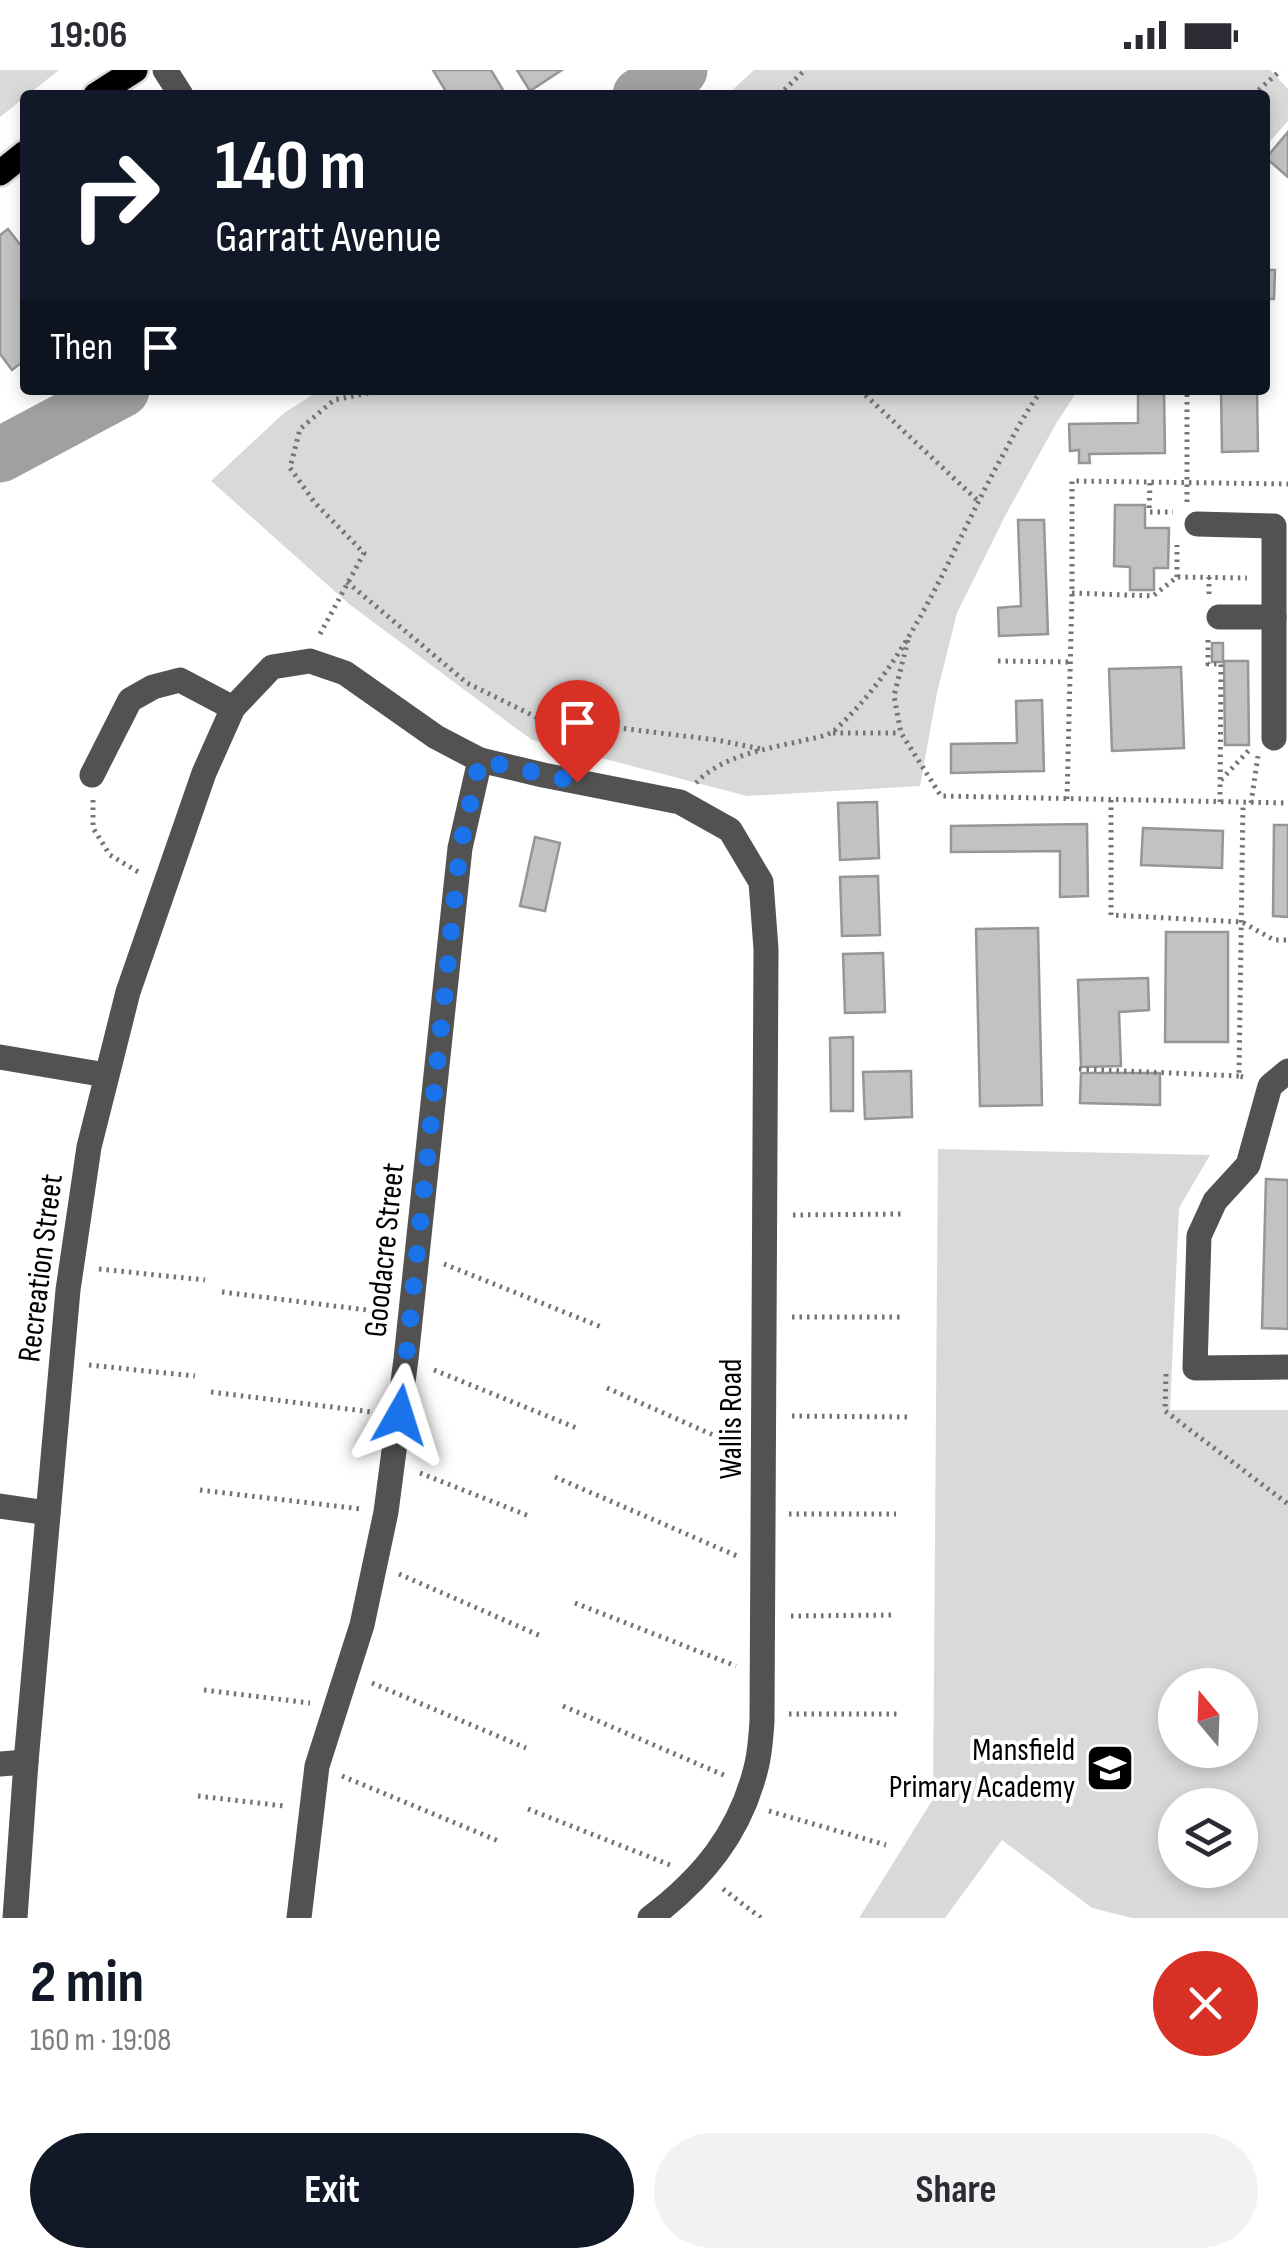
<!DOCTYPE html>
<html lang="en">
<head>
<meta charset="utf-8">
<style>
	:root { --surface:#fff; --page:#f2f2f3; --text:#2b2b33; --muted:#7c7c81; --accent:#111827 }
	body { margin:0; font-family:"Sofia Sans Condensed",sans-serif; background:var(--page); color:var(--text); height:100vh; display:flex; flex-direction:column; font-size:38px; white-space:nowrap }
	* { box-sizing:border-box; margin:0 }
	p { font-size:32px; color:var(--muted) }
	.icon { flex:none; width:55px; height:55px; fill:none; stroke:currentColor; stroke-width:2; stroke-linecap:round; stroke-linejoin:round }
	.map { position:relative; height:1848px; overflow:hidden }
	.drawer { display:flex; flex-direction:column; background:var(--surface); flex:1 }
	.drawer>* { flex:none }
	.guide { position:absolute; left:20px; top:20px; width:1250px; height:305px; border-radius:10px; box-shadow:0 5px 15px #0003; background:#111827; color:#fff; overflow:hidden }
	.needle { width:65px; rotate:341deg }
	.buttons { position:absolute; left:1158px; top:1598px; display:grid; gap:20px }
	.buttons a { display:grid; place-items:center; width:100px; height:100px; border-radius:50%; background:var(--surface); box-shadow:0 5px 15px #0003; font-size:50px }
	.pin { position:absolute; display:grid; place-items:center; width:85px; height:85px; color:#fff; margin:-102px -42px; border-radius:50% 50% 50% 0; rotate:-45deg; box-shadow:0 0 10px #0007 }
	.pin .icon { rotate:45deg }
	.me { position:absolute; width:110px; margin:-55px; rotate:6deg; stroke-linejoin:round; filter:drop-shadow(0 0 8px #0008) }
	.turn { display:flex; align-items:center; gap:35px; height:210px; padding:0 30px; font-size:45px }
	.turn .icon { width:130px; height:130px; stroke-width:2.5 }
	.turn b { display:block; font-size:70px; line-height:85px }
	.then { display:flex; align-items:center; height:95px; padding:0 30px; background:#0003; gap:20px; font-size:38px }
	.round { display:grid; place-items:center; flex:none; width:105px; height:105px; border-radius:52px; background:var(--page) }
	.summary { display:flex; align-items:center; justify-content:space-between; height:170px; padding:0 30px }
	h1 { font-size:60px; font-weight:700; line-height:75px; color:var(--accent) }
	.cta { display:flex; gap:20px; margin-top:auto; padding:20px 30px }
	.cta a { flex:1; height:115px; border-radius:60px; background:var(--accent); color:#fff; font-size:40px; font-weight:700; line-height:115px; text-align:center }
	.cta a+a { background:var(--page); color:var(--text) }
	.status { display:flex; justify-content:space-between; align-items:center; height:70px; padding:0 50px; background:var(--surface); direction:ltr }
	.status svg { height:28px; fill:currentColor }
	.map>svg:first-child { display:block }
</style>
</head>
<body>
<div class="status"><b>19:06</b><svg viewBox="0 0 49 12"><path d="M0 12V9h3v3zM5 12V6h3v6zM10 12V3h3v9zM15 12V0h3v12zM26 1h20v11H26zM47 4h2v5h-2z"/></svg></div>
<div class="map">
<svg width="1288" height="1848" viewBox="0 0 1288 1848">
	<rect width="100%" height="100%" fill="#fff"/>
	<!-- green -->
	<g fill="#d9d9d9" fill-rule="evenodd">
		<path d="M0 0H59L0 47Z"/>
		<path d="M754 0H1270L1288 19V51L1265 77V25H727Z"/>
		<path d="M320 320H1078L1057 352 1005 446 957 543 937 623 920 716 747 726 532 670 349 534 211 411 284 343Z"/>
		<path d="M938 1079 1210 1085 1179 1138 1170 1340H1288V1848H1132L1092 1838 1002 1770 945 1848H859L933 1729ZM1175 1615H1240V1680H1175ZM1175 1735H1240V1800H1175Z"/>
	</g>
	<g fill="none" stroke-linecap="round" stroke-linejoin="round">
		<!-- river -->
		<g stroke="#a0a0a0" stroke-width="55">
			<path d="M640 25 680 0"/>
			<path d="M0 385 122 320"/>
		</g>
	</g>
	<!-- building -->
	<g fill="#c2c2c2" stroke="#969696" stroke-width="2.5">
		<path d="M433 0H491L506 25H448Z"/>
		<path d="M517 0H562L530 21Z"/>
		<path d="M1288 62V107L1266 88Z"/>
		<path d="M8 159 25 181V290L12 300 0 284V165Z"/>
		<path d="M1265 200H1275L1274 229H1265Z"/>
		<path d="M1138 320H1164L1165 383 1089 384 1090 393H1079V380L1070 381 1069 354 1138 353Z"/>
		<path d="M1221 320H1257L1258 381 1222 382Z"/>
		<path d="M1115 435H1145V458H1169L1168 498H1154V520H1130V497L1114 496Z"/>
		<path d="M1018 450H1044L1048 564 999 566 998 538 1021 536Z"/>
		<rect x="1212" y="573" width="11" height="19"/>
		<path d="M1224 591H1248L1249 675H1225Z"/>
		<path d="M1181 597 1184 678 1112 681 1109 599Z"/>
		<path d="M1042 630 1044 701 951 703V674L1017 673 1016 631Z"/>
		<path d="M877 732 879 788 840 790 838 733Z"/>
		<path d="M1087 754 1088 826 1060 827V781L951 782V756Z"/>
		<path d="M1274 755H1288V847L1273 846Z"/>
		<path d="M1143 758 1223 761 1222 798 1141 795Z"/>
		<path d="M535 767 560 773 545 841 520 836Z"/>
		<path d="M878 806 880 865 842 866 840 807Z"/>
		<path d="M1038 858 1042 1035 980 1036 976 859Z"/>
		<path d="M1166 862H1228V972H1165Z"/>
		<path d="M883 883 885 942 845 943 843 884Z"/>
		<path d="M1148 908 1149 940 1119 942 1121 996 1081 997 1078 910Z"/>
		<path d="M853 967V1041H831L830 968Z"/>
		<path d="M911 1001 912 1047 865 1049 863 1002Z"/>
		<path d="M1081 1003H1160V1035L1080 1033Z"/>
		<path d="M1266 1109 1288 1110V1259L1262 1258Z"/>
	</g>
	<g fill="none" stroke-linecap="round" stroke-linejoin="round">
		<!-- major casing -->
		<g stroke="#dbdbdb" stroke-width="30">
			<g id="major">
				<path d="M96 25 135 0"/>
				<path d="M0 103 25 83"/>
			</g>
		</g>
		<!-- path -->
		<g stroke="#747474" stroke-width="5" stroke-dasharray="2.5 5" stroke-linecap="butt">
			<path d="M779 25 805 0"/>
			<path d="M1253 25 1281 0"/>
			<path d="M860 320 978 431"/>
			<path d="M1150 413 1149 442H1173"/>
			<path d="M1187 432V320"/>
			<path d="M1177 507V475"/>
			<path d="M347 512 467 613 538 648 717 670 761 679"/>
			<path d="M1072 523 1153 526 1177 507 1247 508"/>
			<path d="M1209 524V507"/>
			<path d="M320 564 364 483 315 433 290 398 300 359 334 330 383 320"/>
			<path d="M908 570 894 626 901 663 941 726 1288 733"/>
			<path d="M1208 570V594H1221L1220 732"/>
			<path d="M998 591 1070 592"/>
			<path d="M833 663H900"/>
			<path d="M1221 710 1251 678"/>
			<path d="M696 713C721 686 766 679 801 671 812 668 828 667 836 659 913 588 950 482 999 392 1013 367 1025 342 1042 320"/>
			<path d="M1067 729 1072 523V411L1288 414"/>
			<path d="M93 730V758L110 785 140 803"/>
			<path d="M1111 730V845L1242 852 1274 870H1288"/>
			<path d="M1251 733 1258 686"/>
			<path d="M1079 999 1239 1006"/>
			<path d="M1243 1007 1239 1006 1243 733"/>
			<path d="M793 1145 903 1144"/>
			<path d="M444 1194 604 1258"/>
			<path d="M99 1199 205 1210"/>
			<path d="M222 1222 383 1242"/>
			<path d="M792 1247H904"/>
			<path d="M89 1295 195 1306"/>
			<path d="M434 1300 579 1359"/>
			<path d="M1166 1304 1165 1341 1288 1434"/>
			<path d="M607 1318 738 1376"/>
			<path d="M211 1322 372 1342"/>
			<path d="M792 1346 908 1347"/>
			<path d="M420 1403 529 1446"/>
			<path d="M555 1407 737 1486"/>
			<path d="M200 1420 361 1439"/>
			<path d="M789 1444H896"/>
			<path d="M399 1504 543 1567"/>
			<path d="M575 1533 736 1596"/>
			<path d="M791 1546 894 1545"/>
			<path d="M372 1613 526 1678"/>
			<path d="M204 1620 310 1633"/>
			<path d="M563 1636 726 1706"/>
			<path d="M789 1644H901"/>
			<path d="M342 1706 501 1772"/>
			<path d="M198 1726 284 1736"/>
			<path d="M528 1739 670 1795"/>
			<path d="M769 1741 886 1775"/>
			<path d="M723 1819 761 1848"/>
		</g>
		<!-- minor -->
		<g stroke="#525252" stroke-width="25">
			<path d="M165 0 181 25"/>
			<path d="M1197 454 1274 456V668"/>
			<path d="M1219 547H1274"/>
			<path d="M92 705 130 630 153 617 180 610 233 638"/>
			<path d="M0 987 106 1005"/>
			<path d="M1288 1001 1270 1016 1248 1095 1215 1131 1199 1166 1195 1298 1288 1297"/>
			<path d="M0 1436 48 1443"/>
			<path d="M0 1694 26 1692"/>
			<path d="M15 1848 26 1692 68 1220 89 1077 128 922 204 703 233 638 272 597 310 591 345 603 436 667 480 690 543 705 680 732 730 760 761 812 766 879 762 1651C761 1666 760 1683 756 1698 740 1763 703 1808 650 1848"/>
			<path d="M299 1848 317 1696 362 1555 386 1442 406 1289 460 778 480 690"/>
		</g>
		<!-- major -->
		<use href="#major" stroke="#000" stroke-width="25"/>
	</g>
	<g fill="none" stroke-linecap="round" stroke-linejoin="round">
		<!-- route -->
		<path stroke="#1a73e8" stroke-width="18" stroke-dasharray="0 32.4" d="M400 1345 460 778 480 690 577 712"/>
	</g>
	<!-- icons -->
	<defs>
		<g id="school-square" transform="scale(2.5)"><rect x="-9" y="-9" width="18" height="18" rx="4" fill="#000" stroke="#fff"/><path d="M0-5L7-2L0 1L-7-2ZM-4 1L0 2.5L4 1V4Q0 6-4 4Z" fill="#fff"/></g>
	</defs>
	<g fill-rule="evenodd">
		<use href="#school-square" x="1110" y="1698"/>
	</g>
	<g text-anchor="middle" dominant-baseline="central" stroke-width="8" stroke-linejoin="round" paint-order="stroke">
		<!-- street labels -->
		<g font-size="32" fill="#000" stroke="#fff">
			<text transform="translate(385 1180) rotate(-84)">Goodacre Street</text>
			<text transform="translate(41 1198) rotate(-83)">Recreation Street</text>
			<text transform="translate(731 1349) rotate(-90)">Wallis Road</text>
		</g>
		<!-- poi labels -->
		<g font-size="32" fill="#000" stroke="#fff" text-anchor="end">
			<text x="1075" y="1680">Mansfield<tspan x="1075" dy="37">Primary Academy</tspan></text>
		</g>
	</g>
</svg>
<div class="buttons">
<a><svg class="needle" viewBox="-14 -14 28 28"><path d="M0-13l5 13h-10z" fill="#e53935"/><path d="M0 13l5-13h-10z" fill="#7c7c81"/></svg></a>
<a><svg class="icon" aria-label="layers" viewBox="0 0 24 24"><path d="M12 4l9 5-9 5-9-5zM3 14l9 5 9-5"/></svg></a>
</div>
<div class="pin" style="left:577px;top:712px;background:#d93025"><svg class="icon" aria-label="arrive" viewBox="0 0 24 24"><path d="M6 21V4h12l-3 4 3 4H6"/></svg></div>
<svg class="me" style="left:400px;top:1345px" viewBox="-20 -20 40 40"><path d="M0-17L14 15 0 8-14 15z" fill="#1a73e8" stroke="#fff" stroke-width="4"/></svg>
<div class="guide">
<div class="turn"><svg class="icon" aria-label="right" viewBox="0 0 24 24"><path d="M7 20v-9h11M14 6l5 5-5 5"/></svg><div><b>140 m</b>Garratt Avenue</div></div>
<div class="then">Then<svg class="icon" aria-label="arrive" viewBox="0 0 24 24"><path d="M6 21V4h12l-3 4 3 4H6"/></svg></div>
</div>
</div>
<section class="drawer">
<div class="summary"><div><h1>2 min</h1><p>160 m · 19:08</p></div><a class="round" style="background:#d93025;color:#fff"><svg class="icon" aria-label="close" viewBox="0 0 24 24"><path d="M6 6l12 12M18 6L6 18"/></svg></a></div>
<div class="cta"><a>Exit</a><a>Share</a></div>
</section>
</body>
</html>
